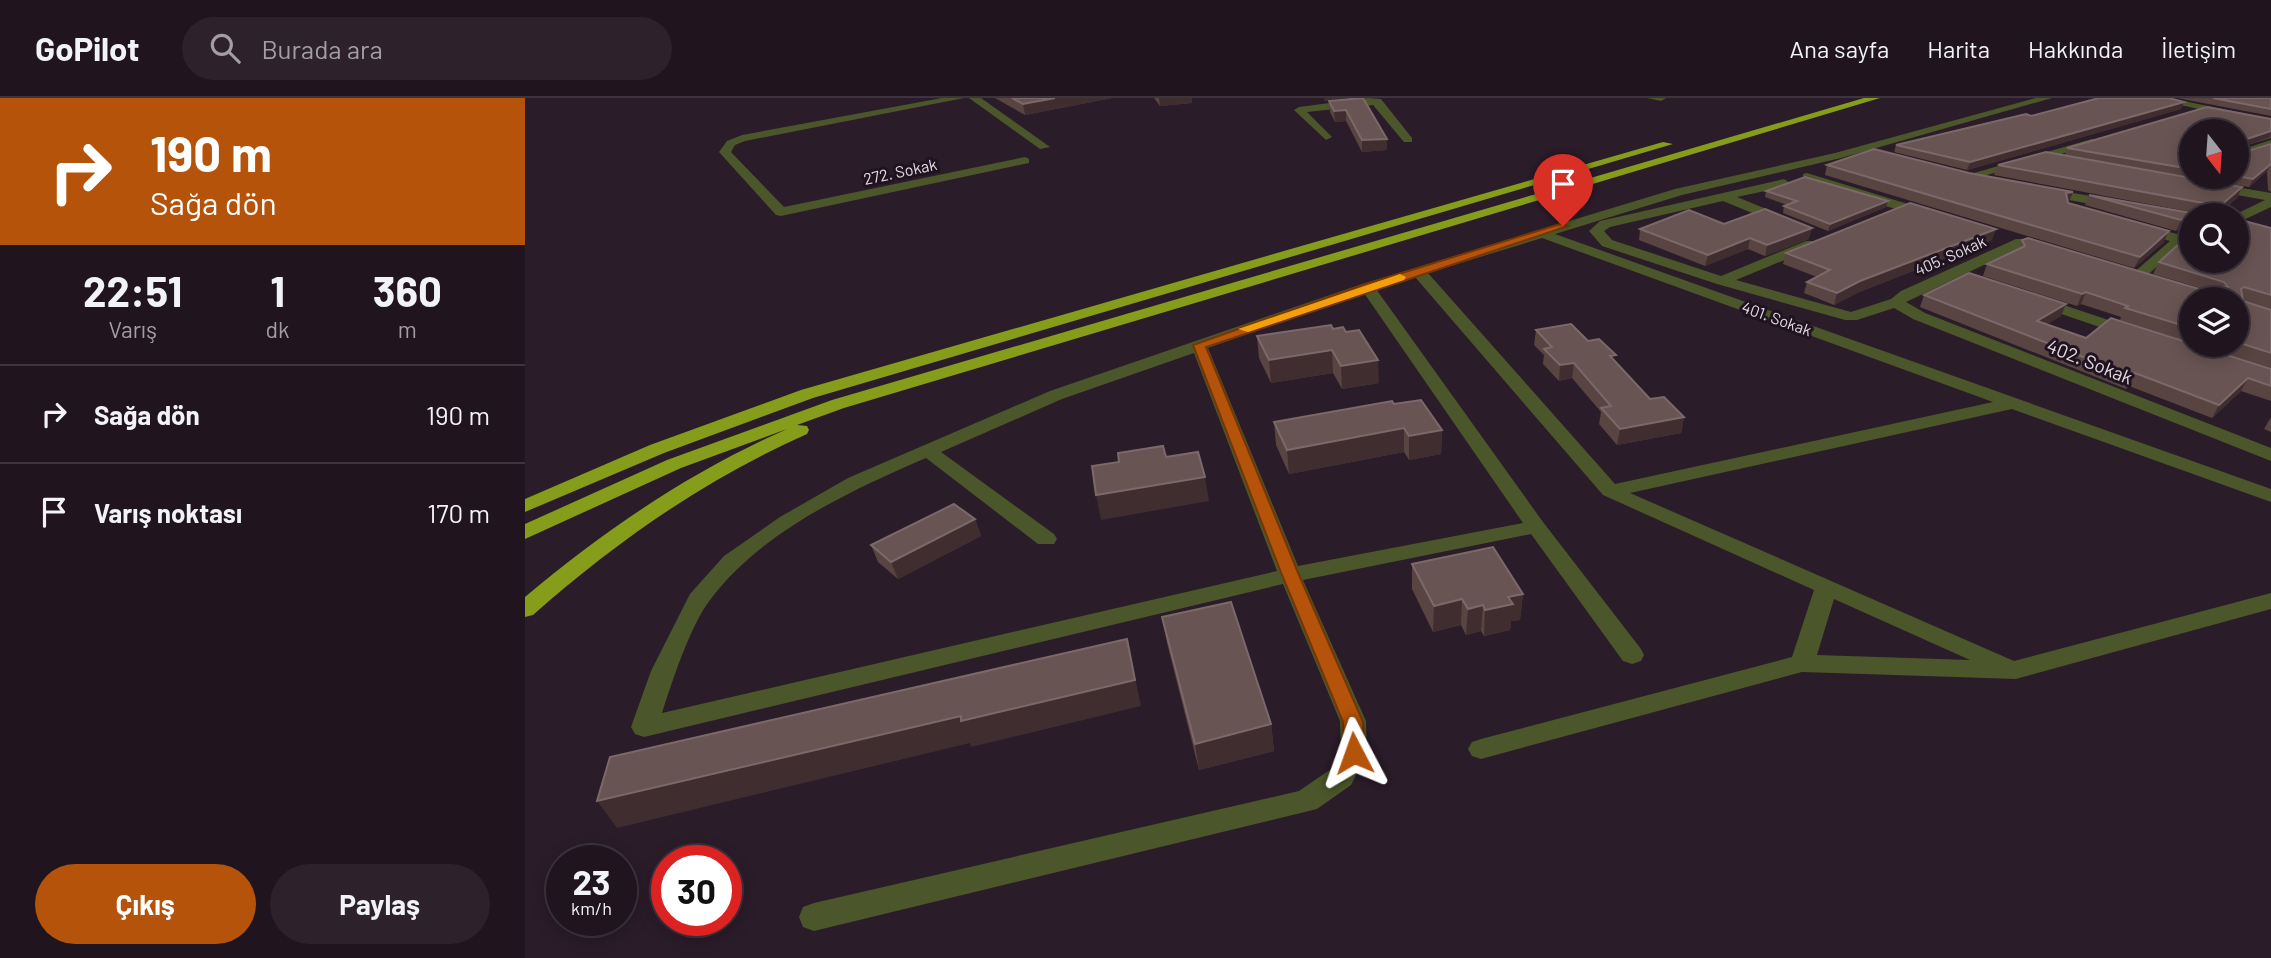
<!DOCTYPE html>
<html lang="tr">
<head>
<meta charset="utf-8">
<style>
	:root { --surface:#20151f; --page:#2d222c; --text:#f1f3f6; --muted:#a29fa4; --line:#3d343d; --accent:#b45309 }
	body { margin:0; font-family:Barlow,sans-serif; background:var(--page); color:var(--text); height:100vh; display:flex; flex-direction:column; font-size:26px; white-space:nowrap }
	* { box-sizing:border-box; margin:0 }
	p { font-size:23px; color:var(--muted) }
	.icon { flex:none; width:38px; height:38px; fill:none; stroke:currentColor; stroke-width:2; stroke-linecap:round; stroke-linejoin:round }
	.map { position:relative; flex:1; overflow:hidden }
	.panel { display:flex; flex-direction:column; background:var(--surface); width:525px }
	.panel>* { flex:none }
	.top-card { background:#b45309; color:#fff; overflow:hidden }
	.needle { width:46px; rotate:163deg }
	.fabs { position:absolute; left:1654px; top:21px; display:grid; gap:14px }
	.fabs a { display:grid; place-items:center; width:70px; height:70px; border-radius:50%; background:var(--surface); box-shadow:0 4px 18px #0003,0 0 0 2px var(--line); font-size:35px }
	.speed { position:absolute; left:21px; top:747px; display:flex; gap:14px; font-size:35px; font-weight:700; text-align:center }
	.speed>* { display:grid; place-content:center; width:91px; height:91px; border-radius:50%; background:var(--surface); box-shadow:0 4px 18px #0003,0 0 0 2px var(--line); line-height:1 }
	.speed small { font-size:18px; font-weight:400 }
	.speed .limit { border:10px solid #d22; background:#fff; color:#111 }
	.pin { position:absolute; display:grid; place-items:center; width:60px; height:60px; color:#fff; margin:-72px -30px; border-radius:50% 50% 50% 0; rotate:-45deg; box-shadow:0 0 7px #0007 }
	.pin .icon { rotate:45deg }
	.me { position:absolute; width:77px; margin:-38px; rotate:356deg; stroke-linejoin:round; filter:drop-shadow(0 0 5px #0008) }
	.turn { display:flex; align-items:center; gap:24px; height:147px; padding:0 35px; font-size:32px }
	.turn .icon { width:91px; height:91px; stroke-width:2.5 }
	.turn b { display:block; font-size:49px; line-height:60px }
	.eta { display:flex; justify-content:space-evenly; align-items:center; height:119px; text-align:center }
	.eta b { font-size:42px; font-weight:700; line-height:49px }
	.action { display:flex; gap:14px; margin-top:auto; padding:14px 35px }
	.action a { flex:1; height:80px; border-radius:42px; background:var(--accent); color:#fff; font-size:28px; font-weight:700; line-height:80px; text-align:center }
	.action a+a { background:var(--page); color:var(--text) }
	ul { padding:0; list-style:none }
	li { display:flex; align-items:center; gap:21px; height:98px; padding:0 35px; border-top:2px solid var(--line) }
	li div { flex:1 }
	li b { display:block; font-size:26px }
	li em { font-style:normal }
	header { display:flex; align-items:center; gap:42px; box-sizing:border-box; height:98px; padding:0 35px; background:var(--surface); border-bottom:2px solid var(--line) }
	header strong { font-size:33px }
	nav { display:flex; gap:38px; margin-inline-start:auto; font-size:24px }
	.search { width:490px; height:63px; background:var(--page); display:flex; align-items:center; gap:18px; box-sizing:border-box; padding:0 24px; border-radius:38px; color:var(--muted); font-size:26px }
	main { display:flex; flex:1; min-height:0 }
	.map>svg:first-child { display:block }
</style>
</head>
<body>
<header>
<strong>GoPilot</strong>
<div class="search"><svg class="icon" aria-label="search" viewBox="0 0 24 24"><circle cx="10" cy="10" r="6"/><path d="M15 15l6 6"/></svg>Burada ara</div>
<nav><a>Ana sayfa</a><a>Harita</a><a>Hakkında</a><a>İletişim</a></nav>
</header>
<main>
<section class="panel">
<div class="top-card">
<div class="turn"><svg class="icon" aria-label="right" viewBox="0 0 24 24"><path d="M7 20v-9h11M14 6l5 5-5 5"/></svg><div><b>190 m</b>Sağa dön</div></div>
</div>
<div class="eta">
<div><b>22:51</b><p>Varış</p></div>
<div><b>1</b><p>dk</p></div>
<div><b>360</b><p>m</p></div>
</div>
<ul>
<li><svg class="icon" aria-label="right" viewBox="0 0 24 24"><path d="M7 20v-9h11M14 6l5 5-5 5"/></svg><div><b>Sağa dön</b></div><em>190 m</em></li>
<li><svg class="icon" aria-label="arrive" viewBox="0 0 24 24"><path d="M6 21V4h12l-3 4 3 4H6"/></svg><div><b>Varış noktası</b></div><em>170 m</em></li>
</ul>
<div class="action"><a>Çıkış</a><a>Paylaş</a></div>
</section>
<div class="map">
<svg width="1746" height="860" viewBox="0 0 1746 860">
	<rect width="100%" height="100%" fill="#2a1c29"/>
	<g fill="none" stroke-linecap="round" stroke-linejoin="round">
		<!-- minor -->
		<g fill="#4b562a" fill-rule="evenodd">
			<path d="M417 0H439L220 43 210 47 206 54 259 109 500 59 504 61V65L256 118 251 117 194 54 202 43 217 37Z"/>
			<path d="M444 0H456L525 49 515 51Z"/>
			<path d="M843 0 856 1 887 40V44H879L848 7 782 14 807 39 801 42 769 12 774 9Z"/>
			<path d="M1122 0H1141L1136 3Z"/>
			<path d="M1511 0H1527L1316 60 1157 97 1030 136 1746 391V404L1487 311 1105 395 1489 563 1746 495V511L1491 581 1277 574 956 661 947 658 943 651 947 644 956 641 1267 559 1289 492 1078 397 890 179 851 191 1018 424 1116 551 1119 557 1116 563 1107 566 1098 563 1006 436 778 482 841 623 842 655 826 687 792 711 289 833 278 829 274 819 278 809 289 805 774 693 806 671 816 655 815 623 758 486 119 639 110 636 106 629 126 573 165 496 199 458 255 419 323 380 525 293 837 186 1150 91 1310 55ZM1017 140 1468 304 1090 386 903 175ZM839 195 998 425 773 468 683 250ZM669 255 752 473 137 615C147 584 165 528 185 502 237 433 323 394 401 360L513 446H529L532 441 529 436 416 354 537 301ZM1309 501 1445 562 1292 557Z"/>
			<path d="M1624 0H1644L1746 21V27Z"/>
			<path d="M1567 41 1573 44 1571 46 1441 83 1435 79Z"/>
			<path d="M1746 42V49L1712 60V53Z"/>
			<path d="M1282 75 1409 114 1411 117 1409 120H1399L1278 82V76Z"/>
			<path d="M1259 81 1265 85 1263 88 1212 99 1266 121V127H1256L1198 103 1085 129 1079 133 1087 142 1196 178 1281 143H1291V149L1211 182 1326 214 1366 201 1376 193 1491 141H1501V147L1381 204 1400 215 1746 350V363L1388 221 1369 210 1332 222H1320L1192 186 1077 148 1064 133 1075 123Z"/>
			<path d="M1688 85 1746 95V109L1712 125V117H1709L1740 102 1684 92 1682 89Z"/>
			<path d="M1520 90 1588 102 1594 106 1588 110 1516 97 1514 94Z"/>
			<path d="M1615 126 1652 136 1666 127V138L1617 182H1607L1605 179 1607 176 1645 143 1610 133 1608 130Z"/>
			<path d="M1512 198 1613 232 1615 235 1607 240 1601 238 1507 206 1504 203Z"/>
		</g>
		<!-- motorway -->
		<g fill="#859d1a" fill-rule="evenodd">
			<path d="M1339 0H1355L319 310 272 327 282 328 284 332 282 336C179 382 92 443 8 517L0 519V499C81 431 165 374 262 331L156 370 0 441V426L142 362 307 302Z"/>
			<path d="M1138 44 1148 46 288 300 139 355 0 414V401L125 347 276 292Z"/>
		</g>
	</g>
	<!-- wall -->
	<g fill="#584441" fill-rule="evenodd">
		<path d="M470 0H587L500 17Z"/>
		<path d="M629 0H667V5L635 8Z"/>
		<path d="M838 0 862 52 837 54 821 23 810 24 805 14 804 3Z"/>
		<path d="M1652 0H1746V18Z"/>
		<path d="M1656 11 1442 72 1369 54 1371 47 1506 18Z"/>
		<path d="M1746 21V40L1713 50V53L1716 55 1746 46V94L1743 92 1742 73 1724 89 1561 61 1717 89 1712 100 1693 116 1666 117V130L1656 129 1651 133 1560 107 1564 97 1671 115 1469 77 1473 67 1540 57 1542 50ZM1666 33 1712 79H1666Z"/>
		<path d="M1302 67 1444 75 1548 94 1543 105 1639 144 1609 170 1300 77Z"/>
		<path d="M1241 93 1363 103 1361 109 1303 133 1258 115 1259 108 1262 107 1240 99Z"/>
		<path d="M1199 126 1284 141 1240 158 1223 151 1180 168 1114 142 1115 131Z"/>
		<path d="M1746 130V212L1717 202 1718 203 1746 212V270L1673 247H1712V201H1666V245L1595 222 1596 219 1556 206 1552 208 1458 178 1462 166 1494 151 1497 142 1679 191 1628 176 1634 164Z"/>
		<path d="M1467 142 1332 195 1309 207 1279 195 1282 184 1292 179 1258 166 1261 155Z"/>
		<path d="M1399 197 1536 218 1522 226 1561 240 1746 271V303L1716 293 1687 320 1604 288 1601 291 1395 209Z"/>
		<path d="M808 231 854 285 817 291 808 275 746 285 734 260 732 238Z"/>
		<path d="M1011 232 1063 243 1090 263 1125 301 1159 319 1156 335 1092 347 1074 326 1076 314 1047 280 1034 283 1018 266 1019 257 1009 247Z"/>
		<path d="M869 306 917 332 916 356 884 362 879 354 764 376 751 347 749 324Z"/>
		<path d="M1746 319V334L1739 331Z"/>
		<path d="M450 421 456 438 373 481 353 464 346 447Z"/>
		<path d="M887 466 998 496 995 522 986 523 985 532 959 538 956 533 941 537 936 527 908 534 887 491Z"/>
		<path d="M637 519 746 626 749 653 674 672 642 545Z"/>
	</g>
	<!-- shaded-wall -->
	<g fill="#402d30">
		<path d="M530 0H587L500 17 498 6Z"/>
		<path d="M634 0H667V5L635 8Z"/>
		<path d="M799 0H823L799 3Z"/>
		<path d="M1659 4 1656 11 1442 72 1445 64Z"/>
		<path d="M821 12V23L810 24 809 13Z"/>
		<path d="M1746 33 1745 39 1712 51 1713 44Z"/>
		<path d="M862 41V52L837 54V42Z"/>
		<path d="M1746 66 1742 73 1724 89 1728 81Z"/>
		<path d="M1717 89 1712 100 1691 117 1687 115Z"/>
		<path d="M1548 94 1544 104 1537 105 1541 95Z"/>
		<path d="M1363 103 1361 109 1303 133 1305 126Z"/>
		<path d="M1661 118 1656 129 1651 133 1656 122Z"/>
		<path d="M1287 130 1284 141 1240 158 1242 147Z"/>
		<path d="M1471 131 1467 142 1332 195 1309 207 1312 195 1335 183Z"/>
		<path d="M1644 133 1639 144 1609 170 1615 159Z"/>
		<path d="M1225 140 1223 151 1180 168 1183 157Z"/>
		<path d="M1561 194 1556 206 1552 208 1557 196Z"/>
		<path d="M1541 206 1536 218 1507 235 1512 223Z"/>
		<path d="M807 252 808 275 746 285 744 262Z"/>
		<path d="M853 262 854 285 817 291 816 268Z"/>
		<path d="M1049 265 1047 280 1034 283 1035 267Z"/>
		<path d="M1610 275 1604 288 1601 291 1607 278Z"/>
		<path d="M1723 280 1716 293 1687 320 1694 307Z"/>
		<path d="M1159 319 1156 335 1092 347 1095 331Z"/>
		<path d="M879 330V354L764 376 762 352Z"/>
		<path d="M917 332 916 356 884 362V338Z"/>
		<path d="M680 379 684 403 576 422 571 397Z"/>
		<path d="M450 421 456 438 373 481 366 464Z"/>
		<path d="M998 496 995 522 986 523 985 532 959 538 960 512 983 499Z"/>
		<path d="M937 501 936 527 908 534 909 508Z"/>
		<path d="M958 507 956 533 941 537 943 511Z"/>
		<path d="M602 541 616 608 446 649 445 645 92 730 72 703Z"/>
		<path d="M746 626 749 653 674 672 670 646Z"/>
	</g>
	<!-- building -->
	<g fill="#685453" stroke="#7b6969" stroke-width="2">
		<path d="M487 0H530L498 6Z"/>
		<path d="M838 0 862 41 837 42 821 12 809 13 804 3Z"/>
		<path d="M1574 0H1644L1659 4 1445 64 1371 47 1501 16 1506 18Z"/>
		<path d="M1688 0H1746V11Z"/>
		<path d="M1682 9 1746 21V33L1713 44V53L1716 55 1746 46V66L1728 81 1712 78V33H1666V71L1542 50Z"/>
		<path d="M1349 51 1444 75 1548 94 1541 95 1543 105 1644 133 1615 159 1302 67Z"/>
		<path d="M1521 54 1717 89 1687 115 1698 117H1666V119L1661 118 1656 122 1564 97 1671 116 1678 105 1473 67Z"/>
		<path d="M1280 79 1363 103 1305 126 1259 108 1272 103 1241 93Z"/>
		<path d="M1385 105 1471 131 1335 183 1312 195 1282 184 1305 172 1261 155Z"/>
		<path d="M1240 111 1287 130 1242 147 1225 140 1183 157 1115 131 1164 112 1199 126Z"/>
		<path d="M1712 121 1746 130V197L1719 189 1716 191 1718 203 1746 212V255L1712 244V201H1666V230L1600 210 1603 208 1561 194 1557 196 1462 166 1500 148 1497 142 1503 140 1677 192 1703 189 1699 184 1634 164 1666 135V163H1712Z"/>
		<path d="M1444 175 1541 206 1512 223 1561 240 1586 220 1746 271V288L1723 280 1694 307 1610 275 1607 278 1399 197Z"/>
		<path d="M1046 226 1063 243 1074 241 1091 257 1085 258 1125 301 1139 299 1159 319 1095 331 1076 310 1086 308 1049 265 1035 267 1019 251 1027 249 1011 232Z"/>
		<path d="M806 227 808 231 818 229 821 234 834 232 853 262 816 268 807 252 744 262 732 238Z"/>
		<path d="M896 302 917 332 884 338 879 330 762 352 749 324 867 303 869 306Z"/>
		<path d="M638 348 641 359 673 354 680 379 571 397 567 368 594 364 593 355Z"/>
		<path d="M429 406 450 421 366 464 346 447Z"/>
		<path d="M968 449 998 496 983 499 988 506 960 512 958 507 943 511 937 501 909 508 887 466Z"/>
		<path d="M706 504 746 626 670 646 637 519Z"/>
		<path d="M602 541 610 582 436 623V618L72 703 85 659Z"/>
	</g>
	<!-- route -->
	<path fill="#b45309" stroke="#753606" stroke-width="2" d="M1035 126 1043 128 681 249 774 477 838 624 839 655 836 661 829 663 822 661 819 655 818 624 757 477 668 247 838 187Z"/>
	<!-- slow -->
	<path fill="#f59e0b" d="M875 176 881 179 879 182 723 234 713 231Z"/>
	<g text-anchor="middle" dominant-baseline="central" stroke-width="6" stroke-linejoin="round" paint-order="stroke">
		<!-- far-street labels -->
		<g font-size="16" fill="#e4dae3" stroke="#201320">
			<text transform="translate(375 73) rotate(-12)">272. Sokak</text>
			<text transform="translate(1425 157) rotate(-24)">405. Sokak</text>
			<text transform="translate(1252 220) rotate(20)">401. Sokak</text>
		</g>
		<!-- street labels -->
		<g font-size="19" fill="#e4dae3" stroke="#201320">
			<text transform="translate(1565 263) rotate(22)">402. Sokak</text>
		</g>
	</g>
</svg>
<div class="fabs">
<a><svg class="needle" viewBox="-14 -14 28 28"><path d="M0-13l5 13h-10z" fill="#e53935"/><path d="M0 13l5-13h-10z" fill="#a29fa4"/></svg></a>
<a><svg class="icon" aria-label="search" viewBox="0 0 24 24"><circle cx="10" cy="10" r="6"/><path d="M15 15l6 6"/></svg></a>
<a><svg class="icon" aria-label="layers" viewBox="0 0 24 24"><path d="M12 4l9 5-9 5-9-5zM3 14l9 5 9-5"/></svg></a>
</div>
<div class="speed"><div>23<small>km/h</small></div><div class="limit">30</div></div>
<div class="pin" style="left:1038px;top:128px;background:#d93025"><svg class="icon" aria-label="arrive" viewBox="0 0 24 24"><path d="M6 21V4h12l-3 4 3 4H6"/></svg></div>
<svg class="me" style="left:829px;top:655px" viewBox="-20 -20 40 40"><path d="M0-17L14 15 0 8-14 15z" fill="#b45309" stroke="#fff" stroke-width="4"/></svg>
</div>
</main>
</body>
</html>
